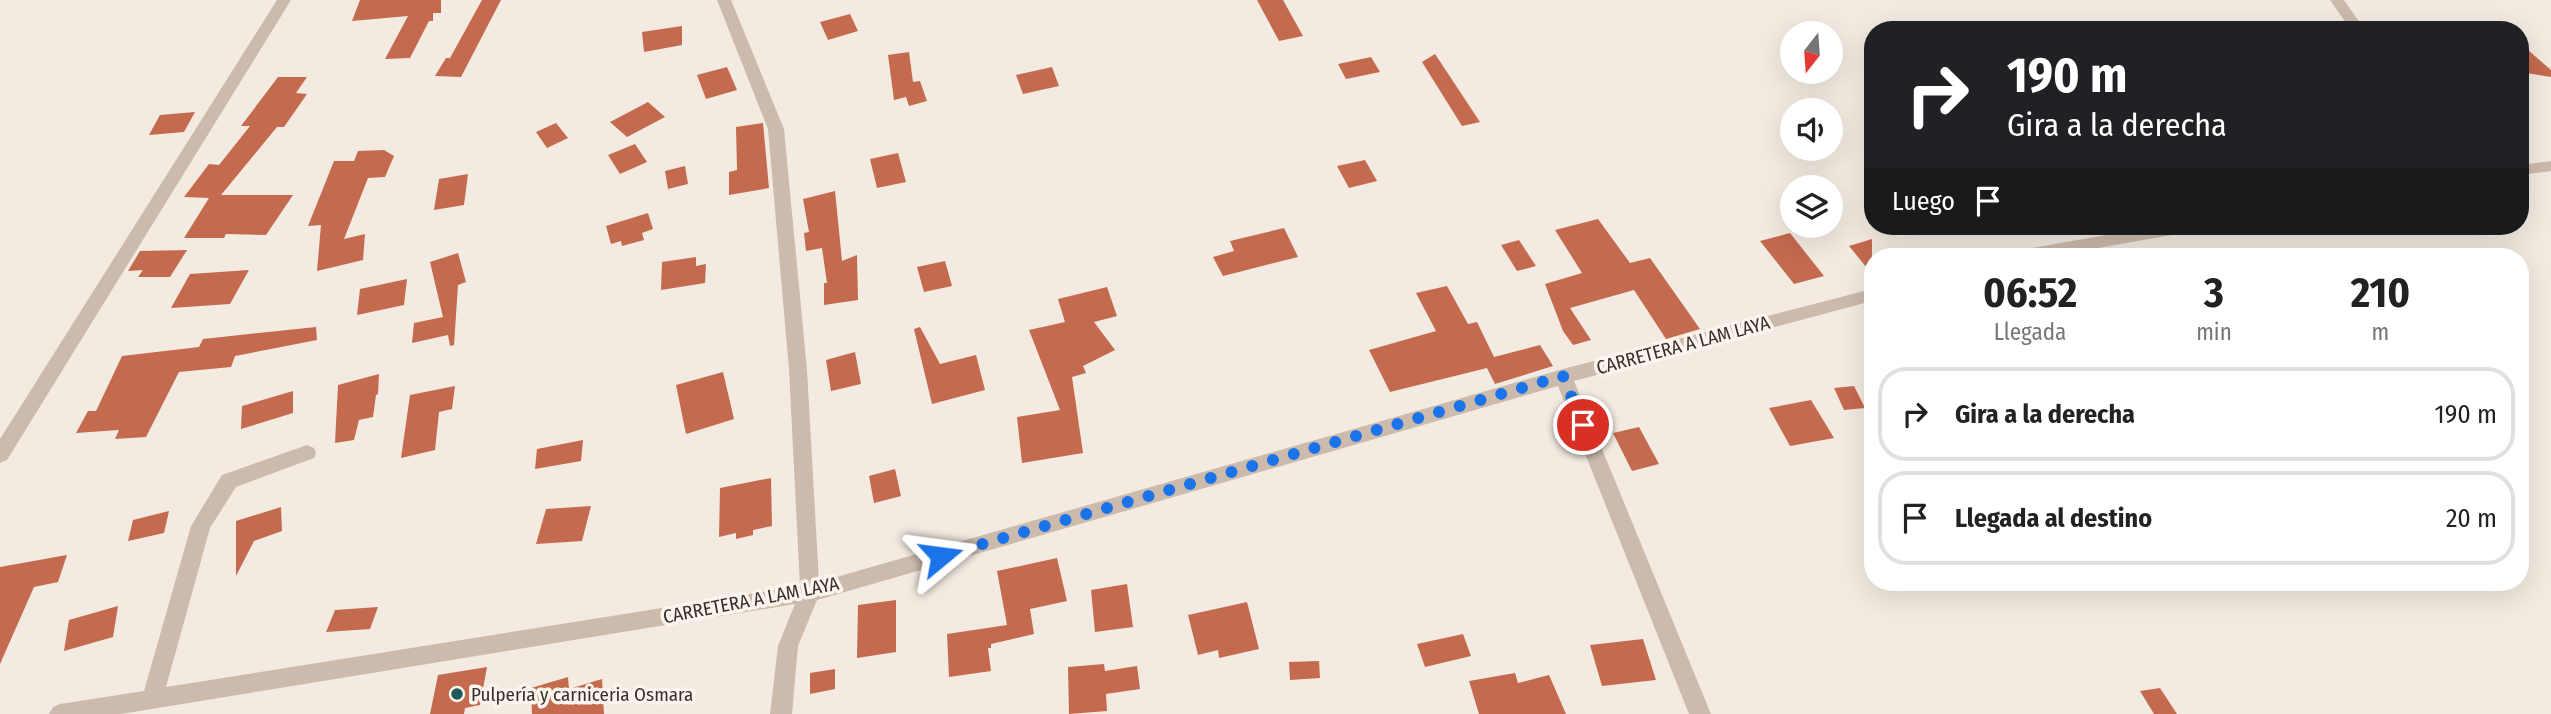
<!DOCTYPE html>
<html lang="es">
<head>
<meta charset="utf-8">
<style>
	:root { --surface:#fff; --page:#f6f6f6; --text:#222; --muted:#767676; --line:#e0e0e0 }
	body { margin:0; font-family:"Fira Sans Condensed",sans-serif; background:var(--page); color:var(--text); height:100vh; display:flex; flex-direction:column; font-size:26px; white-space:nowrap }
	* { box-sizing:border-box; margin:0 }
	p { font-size:23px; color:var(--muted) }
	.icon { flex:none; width:38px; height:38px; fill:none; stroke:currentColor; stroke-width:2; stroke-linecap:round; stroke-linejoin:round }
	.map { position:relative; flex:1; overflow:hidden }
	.side { position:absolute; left:1864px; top:248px; width:665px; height:343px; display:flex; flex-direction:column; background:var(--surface); border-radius:28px; box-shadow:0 7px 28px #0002 }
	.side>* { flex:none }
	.banner { position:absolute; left:1864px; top:21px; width:665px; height:214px; border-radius:28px; box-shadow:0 7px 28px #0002; background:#202124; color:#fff; overflow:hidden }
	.needle { width:46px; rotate:197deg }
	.tools { position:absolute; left:1780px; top:21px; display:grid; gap:14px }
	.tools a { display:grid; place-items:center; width:63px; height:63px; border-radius:50%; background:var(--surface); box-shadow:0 7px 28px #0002; font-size:35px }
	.pin { position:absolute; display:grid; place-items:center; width:60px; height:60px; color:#fff; margin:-30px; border:4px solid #fff; border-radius:50%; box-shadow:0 2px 7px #0007 }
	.me { position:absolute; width:77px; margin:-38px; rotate:74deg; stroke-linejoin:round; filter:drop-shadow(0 0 5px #0008) }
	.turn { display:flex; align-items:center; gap:24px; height:147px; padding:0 28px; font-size:32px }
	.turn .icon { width:91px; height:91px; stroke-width:2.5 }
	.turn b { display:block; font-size:49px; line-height:60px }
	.then { display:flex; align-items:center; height:66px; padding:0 28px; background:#0003; gap:14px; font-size:26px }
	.eta { display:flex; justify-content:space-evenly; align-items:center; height:119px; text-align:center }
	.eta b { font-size:42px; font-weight:700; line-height:49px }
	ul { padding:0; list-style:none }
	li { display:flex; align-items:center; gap:21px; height:94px; margin:0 14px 10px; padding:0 14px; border:4px solid var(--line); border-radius:28px }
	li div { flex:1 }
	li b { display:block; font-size:26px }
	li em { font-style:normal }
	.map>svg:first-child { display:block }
</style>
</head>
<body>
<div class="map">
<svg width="2551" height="714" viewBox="0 0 2551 714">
	<rect width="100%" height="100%" fill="#f3ebe1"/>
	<!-- building -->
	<g fill="#c46a4f">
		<path d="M360 0H441V13H433V21H429L410 58 385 59 408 16 352 21Z"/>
		<path d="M482 0H501L461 77 435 76 446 58H450Z"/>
		<path d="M1257 0H1283L1303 36 1279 41Z"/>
		<path d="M850 14 858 31 828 40 820 22Z"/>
		<path d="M682 26V45L644 52 642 32Z"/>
		<path d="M2520 43 2551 70V77L2526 73 2520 57Z"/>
		<path d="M909 52 913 82 920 81 927 101 909 106 906 97 894 100 888 55Z"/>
		<path d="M1435 54 1480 122 1462 126 1422 62Z"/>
		<path d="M1371 57 1380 72 1346 79 1338 64Z"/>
		<path d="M727 67 737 90 706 99 697 75Z"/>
		<path d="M1052 67 1059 86 1023 94 1016 75Z"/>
		<path d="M278 77H307L296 93 307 94 284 127H277L221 195H293L266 235 226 234 224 238H184L209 198 184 197 209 164 219 165 250 126H241Z"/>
		<path d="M648 102 665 117 627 137 610 122Z"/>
		<path d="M195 112 184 132 149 135 160 115Z"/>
		<path d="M556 123 568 138 547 148 536 132Z"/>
		<path d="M763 123 769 188 729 195V172L737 170 736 127Z"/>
		<path d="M635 144 647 162 620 174 608 155Z"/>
		<path d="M384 150 394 156 385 177 368 178 344 239 365 234 363 260 317 271 321 225 308 226 334 161H354L358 151Z"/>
		<path d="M898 153 906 182 877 188 870 159Z"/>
		<path d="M1365 160 1377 181 1349 188 1337 166Z"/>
		<path d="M685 166 688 184 668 189 665 171Z"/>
		<path d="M468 174 464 205 434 210 439 179Z"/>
		<path d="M835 191 842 261 857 255 858 300 824 305V283H827L822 248 806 251 804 233 809 232 803 199Z"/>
		<path d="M648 213 653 229 642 233 644 240 622 246 621 241 611 244 606 226Z"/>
		<path d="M1598 219 1630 263 1650 258 1700 329 1666 339 1634 290 1570 308 1591 340 1573 345 1563 331 1545 284 1582 273 1555 230Z"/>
		<path d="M1284 228 1298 257 1223 276 1213 257 1234 251 1230 241Z"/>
		<path d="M1790 233 1824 276 1794 284 1760 241Z"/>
		<path d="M1872 239V274L1849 246Z"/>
		<path d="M1519 240 1536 266 1517 271 1501 245Z"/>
		<path d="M187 250 170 277H138L143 270 128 271 140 251Z"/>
		<path d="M458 253 466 282 458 285 454 345 450 346 448 335 412 343 414 323 443 317 430 262Z"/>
		<path d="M696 257V266L706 264 705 283 661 290 662 262Z"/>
		<path d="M945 261 952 286 924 292 917 267Z"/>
		<path d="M249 270 230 304 171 308 190 274Z"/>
		<path d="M407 279 404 305 357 315 360 289Z"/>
		<path d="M1447 286 1468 324 1477 322 1494 357 1540 345 1553 366 1495 384 1487 368 1390 392 1369 350 1436 331 1416 293Z"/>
		<path d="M1107 287 1117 316 1094 322 1115 350 1083 366 1086 373 1072 377 1083 453 1022 463 1017 417 1060 410 1029 330 1065 322 1058 299Z"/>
		<path d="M316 327 317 340 235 356 231 367 179 372 146 437 115 439 119 430 76 433 88 411H96L122 356 199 347 203 339Z"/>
		<path d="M920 327 940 364 976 355 985 390 932 404 914 329Z"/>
		<path d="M855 352 861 384 831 391 826 360Z"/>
		<path d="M723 372 734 419 686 434 676 385Z"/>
		<path d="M379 374 378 394 376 395 373 417 359 420 354 440 335 443 338 385Z"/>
		<path d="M455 386 452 409 439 412 435 450 401 458 410 395Z"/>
		<path d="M1854 386 1865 408 1844 410 1834 388Z"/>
		<path d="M293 391V413L241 429 242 406Z"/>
		<path d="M1811 400 1834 438 1790 446 1769 408Z"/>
		<path d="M1639 427 1659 464 1632 471 1613 433Z"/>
		<path d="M583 440 581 461 535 469 537 449Z"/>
		<path d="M895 469 901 496 874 503 869 476Z"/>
		<path d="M771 478 772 526 753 530V535L736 539V533L719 537 720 488Z"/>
		<path d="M591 506 582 541 536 544 546 509Z"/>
		<path d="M281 507 282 531 254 541 236 576V521Z"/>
		<path d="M169 511 164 533 128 541 133 520Z"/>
		<path d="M67 555 58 582 34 587 0 664V567Z"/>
		<path d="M1057 558 1067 601 1030 609 1034 634 991 644V648H988L991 671 949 677 947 634 1007 625 997 571Z"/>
		<path d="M1127 584 1133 627 1095 632 1091 590Z"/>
		<path d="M896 600V652L857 658 858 605Z"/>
		<path d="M1247 602 1259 649 1219 658 1218 650 1198 655 1188 615Z"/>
		<path d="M118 606 113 637 64 651 69 620Z"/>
		<path d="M378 607 370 629 326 632 335 610Z"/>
		<path d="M1463 634 1471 656 1425 667 1417 644Z"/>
		<path d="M1643 639 1656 680 1602 686 1590 645Z"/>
		<path d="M1319 661 1320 678 1290 680 1289 662Z"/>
		<path d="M1104 664 1105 671 1137 666 1140 689 1106 694 1107 711 1069 714 1068 667Z"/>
		<path d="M487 667 480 705 465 708 464 714H430L438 675Z"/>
		<path d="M835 669V689L810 694V673Z"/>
		<path d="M1515 673 1518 683 1549 675 1566 714H1479L1469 681Z"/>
		<path d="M568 677 569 689 602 679 604 714H532L531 688Z"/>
		<path d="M2160 688 2177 714H2154L2140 691Z"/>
	</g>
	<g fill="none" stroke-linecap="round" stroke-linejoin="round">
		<!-- street -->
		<g fill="#ccbbad" fill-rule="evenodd">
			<path d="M277 0H291L7 460 0 463V439Z"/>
			<path d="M717 0H731L784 129 807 370 819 582 1563 369 1872 289V301L1574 381 1711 714H1689L1558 386 817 600 798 646 792 714H770L778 646 795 604 121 714H49L53 707 60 704 144 691 191 526 222 475 307 445 314 448 316 453 314 458 236 487 210 528 166 687 800 586 789 370 768 129Z"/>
			<path d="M2330 0H2344L2365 30H2351Z"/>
			<path d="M2551 161V171L2520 175V165Z"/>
			<path d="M2158 226H2197L2189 232 2047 257H2007L2015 251Z"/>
		</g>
	</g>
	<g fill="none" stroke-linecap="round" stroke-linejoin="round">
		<!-- route -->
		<path stroke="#1a73e8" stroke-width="12" stroke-dasharray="0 21.6" d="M941 556 1563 376 1583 425"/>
	</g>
	<!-- markers -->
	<circle fill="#21585c" stroke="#fbf5ee" stroke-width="2.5" cx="457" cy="694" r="7"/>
	<g text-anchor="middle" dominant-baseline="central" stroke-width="7" stroke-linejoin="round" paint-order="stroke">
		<!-- street labels -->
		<g font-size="19" fill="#3a302b" stroke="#fbf5ee">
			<text transform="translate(1683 345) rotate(-15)">CARRETERA A LAM LAYA</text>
			<text transform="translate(751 600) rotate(-11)">CARRETERA A LAM LAYA</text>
		</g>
		<!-- poi labels -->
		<g font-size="19" fill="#3a302b" stroke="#fbf5ee" text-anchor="start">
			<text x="471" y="694">Pulpería y carniceria Osmara</text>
		</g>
	</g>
</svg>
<div class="tools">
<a><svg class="needle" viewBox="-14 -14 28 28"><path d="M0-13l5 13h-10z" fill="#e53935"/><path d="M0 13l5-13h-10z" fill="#767676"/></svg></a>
<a><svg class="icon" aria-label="sound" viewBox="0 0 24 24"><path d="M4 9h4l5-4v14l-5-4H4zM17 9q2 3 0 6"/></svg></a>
<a><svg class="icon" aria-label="layers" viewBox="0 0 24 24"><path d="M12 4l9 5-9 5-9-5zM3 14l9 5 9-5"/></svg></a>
</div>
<div class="pin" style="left:1583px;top:425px;background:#d93025"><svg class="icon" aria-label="arrive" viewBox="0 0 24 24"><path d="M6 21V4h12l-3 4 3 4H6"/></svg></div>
<svg class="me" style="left:941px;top:556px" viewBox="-20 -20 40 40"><path d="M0-17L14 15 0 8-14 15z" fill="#1a73e8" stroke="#fff" stroke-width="4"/></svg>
<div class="banner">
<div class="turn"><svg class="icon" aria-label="right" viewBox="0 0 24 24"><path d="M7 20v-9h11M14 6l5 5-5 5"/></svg><div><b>190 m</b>Gira a la derecha</div></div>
<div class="then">Luego<svg class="icon" aria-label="arrive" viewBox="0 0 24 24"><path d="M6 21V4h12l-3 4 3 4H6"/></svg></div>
</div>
<section class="side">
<div class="eta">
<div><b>06:52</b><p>Llegada</p></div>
<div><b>3</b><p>min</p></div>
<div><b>210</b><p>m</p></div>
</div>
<ul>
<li><svg class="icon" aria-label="right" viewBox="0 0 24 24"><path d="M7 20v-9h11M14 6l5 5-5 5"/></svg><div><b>Gira a la derecha</b></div><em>190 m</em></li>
<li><svg class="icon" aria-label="arrive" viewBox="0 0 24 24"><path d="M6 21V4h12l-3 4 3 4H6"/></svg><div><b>Llegada al destino</b></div><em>20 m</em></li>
</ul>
</section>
</div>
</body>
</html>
